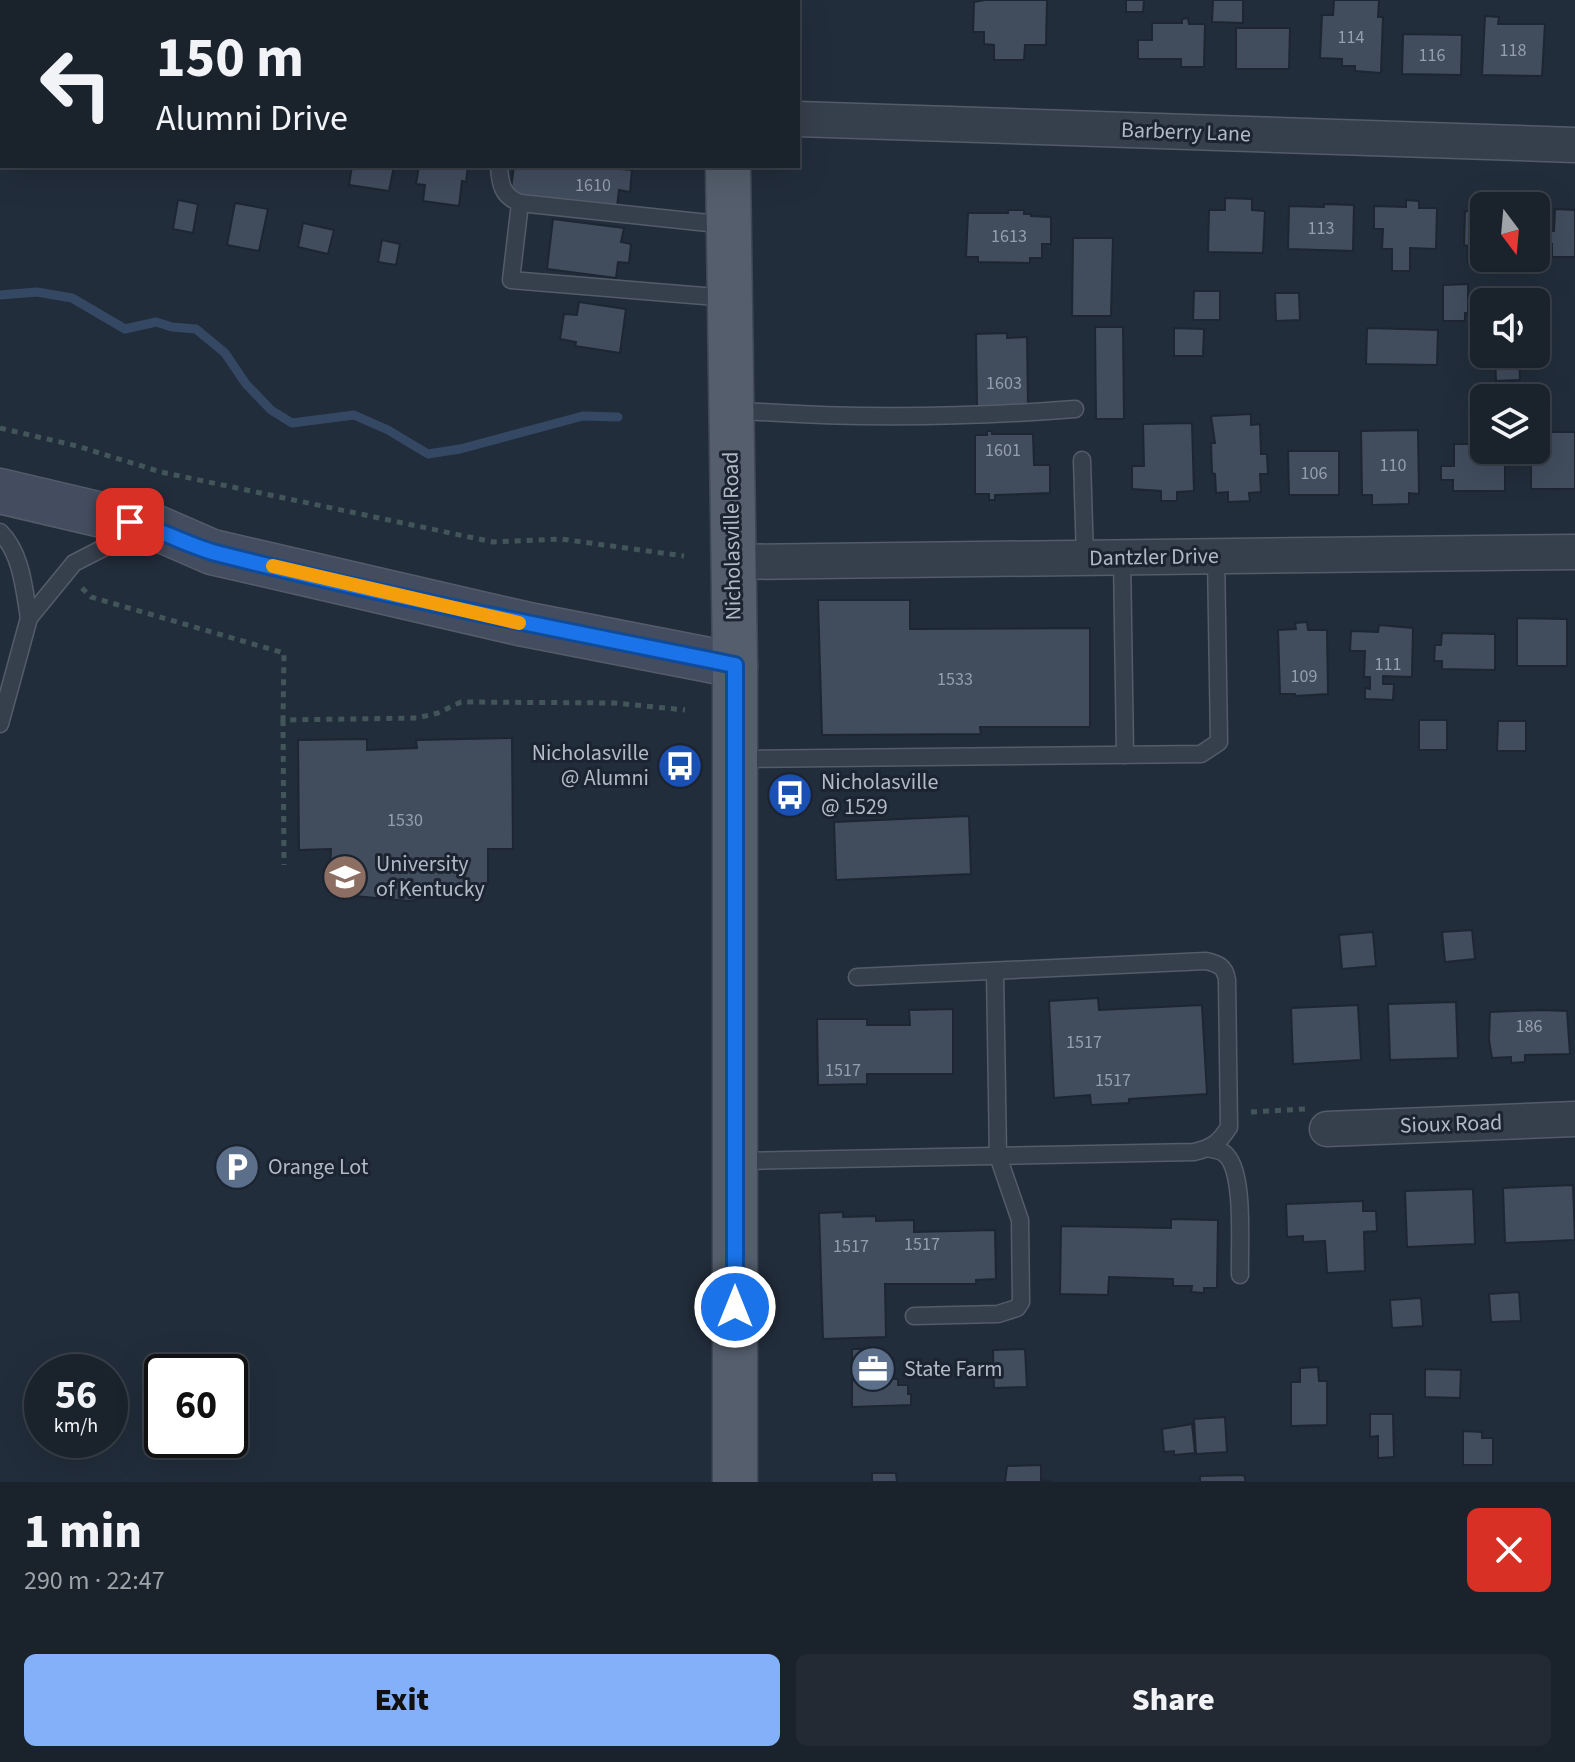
<!DOCTYPE html>
<html lang="en">
<head>
<meta charset="utf-8">
<style>
	:root { --surface:#1a222c; --page:#232a34; --text:#f1f3f6; --muted:#9fa4a9; --line:#383f48; --accent:#84b0f9 }
	body { margin:0; font-family:"Source Sans 3",sans-serif; background:var(--page); color:var(--text); height:100vh; display:flex; flex-direction:column; font-size:30px; white-space:nowrap }
	* { box-sizing:border-box; margin:0 }
	p { font-size:26px; color:var(--muted) }
	.icon { flex:none; width:44px; height:44px; fill:none; stroke:currentColor; stroke-width:2; stroke-linecap:round; stroke-linejoin:round }
	.map { position:relative; height:1482px; overflow:hidden }
	.drawer { display:flex; flex-direction:column; background:var(--surface); flex:1 }
	.drawer>* { flex:none }
	.guide { position:absolute; left:0px; top:0px; width:800px; height:168px; box-shadow:0 8px 32px #0002,0 0 0 2px var(--line); background:#1a222c; color:var(--text); overflow:hidden }
	.needle { width:52px; rotate:164deg }
	.buttons { position:absolute; left:1470px; top:192px; display:grid; gap:16px }
	.buttons a { display:grid; place-items:center; width:80px; height:80px; border-radius:12px; background:var(--surface); box-shadow:0 8px 32px #0002,0 0 0 2px var(--line); font-size:40px }
	.speed { position:absolute; left:24px; top:1354px; display:flex; gap:16px; font-size:40px; font-weight:700; text-align:center }
	.speed>* { display:grid; place-content:center; width:104px; height:104px; border-radius:50%; background:var(--surface); box-shadow:0 8px 32px #0002,0 0 0 2px var(--line); line-height:1 }
	.speed small { font-size:20px; font-weight:400 }
	.speed .limit { border:4px solid #111; border-radius:12px; background:#fff; color:#111 }
	.pin { position:absolute; display:grid; place-items:center; width:68px; height:68px; color:#fff; margin:-34px; border-radius:16px; box-shadow:0 4px 12px #0006 }
	.me { position:absolute; width:88px; margin:-44px; rotate:0deg; stroke-linejoin:round; filter:drop-shadow(0 0 6px #0008) }
	.turn { display:flex; align-items:center; gap:28px; height:168px; padding:0 24px; font-size:36px }
	.turn .icon { width:104px; height:104px; stroke-width:2.5 }
	.turn b { display:block; font-size:56px; line-height:68px }
	.round { display:grid; place-items:center; flex:none; width:84px; height:84px; border-radius:12px; background:var(--page) }
	.headline { display:flex; align-items:center; justify-content:space-between; height:136px; padding:0 24px }
	h1 { font-size:48px; font-weight:800; line-height:60px }
	.action { display:flex; gap:16px; margin-top:auto; padding:16px 24px }
	.action a { flex:1; height:92px; border-radius:12px; background:var(--accent); color:#111; font-size:32px; font-weight:800; line-height:92px; text-align:center }
	.action a+a { background:var(--page); color:var(--text) }
	.map>svg:first-child { display:block }
</style>
</head>
<body>
<div class="map">
<svg width="1575" height="1482" viewBox="0 0 1575 1482">
	<rect width="100%" height="100%" fill="#222d3b"/>
	<g fill="none" stroke-linecap="round" stroke-linejoin="round">
		<!-- stream -->
		<path stroke="#354863" stroke-width="9" d="M0 295 37 292 72 298 125 329 156 322 172 327 196 329 225 353 246 384 271 410 292 423 354 415 388 430 428 454 460 449 583 416 618 417"/>
	</g>
	<!-- building -->
	<g fill="#414c5d" stroke="#1d2632" stroke-width="2">
		<path d="M531 0H628V2Z"/>
		<path d="M985 0H1047L1046 45H1025L1024 60H994V45L984 44V32H973L974 2Z"/>
		<path d="M1126 0H1144L1143 12H1126Z"/>
		<path d="M1213 0H1243V23L1212 22Z"/>
		<path d="M1334 0H1379L1378 17H1383L1381 73 1355 71V66H1342V59L1320 58 1322 15H1333Z"/>
		<path d="M1485 16 1499 17 1498 24H1545L1542 76 1482 75Z"/>
		<path d="M1188 18 1189 24H1205L1204 67H1181V59H1138V40H1152V23H1182V19Z"/>
		<path d="M1236 28H1290L1289 69H1236Z"/>
		<path d="M1403 34 1462 35 1461 75 1402 74Z"/>
		<path d="M352 166H394L389 191 349 185Z"/>
		<path d="M419 166H468L466 182 462 181 459 206 423 201 425 185 416 184Z"/>
		<path d="M514 166H622V169L632 170 630 192 619 190 617 207 510 196Z"/>
		<path d="M1225 198 1252 199V210L1265 211 1263 253 1208 252 1209 210H1225Z"/>
		<path d="M178 200 198 204 193 233 173 229Z"/>
		<path d="M1406 200 1419 201V208H1437L1436 249 1410 248V271H1392V249H1382L1383 229H1374V206L1406 207Z"/>
		<path d="M235 203 268 209 259 251 227 245Z"/>
		<path d="M1324 204 1354 205 1353 251 1288 249 1289 206 1324 207Z"/>
		<path d="M1555 209 1575 210V257H1552V244H1546V259H1527L1536 258V231H1554Z"/>
		<path d="M1008 210H1024V214H1031V216L1051 217V244H1042V258H1030V263L978 262V257H966L968 213H1008Z"/>
		<path d="M1465 211 1484 212V258H1492V264L1467 262 1468 246 1464 245Z"/>
		<path d="M553 219 624 228 621 242 631 244 629 263 618 262 616 278 547 269Z"/>
		<path d="M303 223 334 230 328 254 298 247Z"/>
		<path d="M1073 238H1113L1111 316H1072Z"/>
		<path d="M382 240 400 244 396 265 378 262Z"/>
		<path d="M1468 284V313H1465V321H1443V285Z"/>
		<path d="M1194 291H1220V320H1193Z"/>
		<path d="M1275 293H1299L1300 320 1276 321Z"/>
		<path d="M579 302 626 309 620 353 575 346 576 342 560 339 564 314 577 315Z"/>
		<path d="M1095 327H1123L1124 419H1096Z"/>
		<path d="M1174 328 1204 329 1203 356H1174Z"/>
		<path d="M1367 328 1438 330 1437 365 1366 364Z"/>
		<path d="M1007 333V338L1027 337 1028 406 977 407 976 334Z"/>
		<path d="M1495 354H1519L1520 380 1496 381Z"/>
		<path d="M1251 414V425L1260 424 1261 454H1267L1268 474H1260L1261 492 1249 493 1250 501 1228 502V492L1216 493 1215 474 1212 473 1211 443H1215L1211 416Z"/>
		<path d="M1192 423 1194 491 1177 492V501H1161V491L1132 489V466H1144L1143 424Z"/>
		<path d="M1418 430 1419 494 1409 493V504L1372 505V495H1362L1361 431Z"/>
		<path d="M987 431H992V434H1033L1034 465H1050V493L995 495V500H989V494H975V435H987Z"/>
		<path d="M1536 432H1575V489H1531V450H1536Z"/>
		<path d="M1454 444H1484V450H1505V491H1453V480H1441V466H1454Z"/>
		<path d="M1288 451H1339V495H1289Z"/>
		<path d="M818 600H910V629L1090 628V727H980L981 734 822 735Z"/>
		<path d="M1517 618 1567 619V666H1517Z"/>
		<path d="M1307 622 1308 630H1327L1328 694 1295 696V694H1280L1278 630 1296 629 1295 623Z"/>
		<path d="M1379 625 1413 628 1412 677 1383 676V684H1394L1393 700 1365 699V688L1370 689V677H1364L1365 651H1350L1351 631 1378 632Z"/>
		<path d="M1442 633 1495 634V670L1442 669V661H1434L1435 645H1441Z"/>
		<rect x="1419" y="720" width="28" height="30"/>
		<path d="M1498 721H1526V751H1497Z"/>
		<path d="M512 738 513 849H488V883L409 901 354 896 329 889 331 849 299 850 298 740 367 739V750L417 748 416 740Z"/>
		<path d="M969 816 971 874 836 880 834 822Z"/>
		<path d="M1472 930 1475 959 1445 962 1442 932Z"/>
		<path d="M1373 932 1376 966 1342 969 1339 935Z"/>
		<path d="M1098 998 1099 1010 1202 1005 1207 1094 1129 1099V1103L1091 1105 1090 1095 1054 1098 1049 1001Z"/>
		<path d="M1456 1002 1458 1058 1390 1060 1388 1004Z"/>
		<path d="M1358 1005 1361 1060 1293 1064 1291 1008Z"/>
		<path d="M953 1009V1074H867V1084L818 1085 817 1019H867V1025H910L909 1010Z"/>
		<path d="M1540 1010 1567 1011 1570 1054 1525 1055V1062L1511 1063V1057L1492 1058 1489 1040 1490 1012Z"/>
		<path d="M1573 1185 1575 1240 1505 1243 1503 1188Z"/>
		<path d="M1473 1189 1475 1244 1407 1247 1405 1191Z"/>
		<path d="M1363 1201V1211H1376L1377 1231 1364 1232 1365 1271 1327 1273 1325 1241 1303 1242V1236L1287 1237 1286 1204Z"/>
		<path d="M843 1212V1217L876 1216V1221L914 1220V1232L995 1230 996 1279 976 1280V1284H885L886 1337 823 1339 819 1213Z"/>
		<path d="M1171 1219 1218 1220 1217 1288H1204V1293L1191 1292 1192 1286H1173V1279L1109 1277 1108 1295 1060 1294 1061 1226 1171 1228Z"/>
		<path d="M1519 1292 1521 1321 1491 1322 1489 1294Z"/>
		<path d="M1421 1298 1423 1326 1392 1328 1390 1300Z"/>
		<path d="M852 1349H875V1358H893V1379H898V1385H908V1394H911V1405L852 1407Z"/>
		<path d="M1025 1349 1027 1387 994 1388 993 1350Z"/>
		<path d="M1318 1367 1319 1381H1327V1425L1291 1426V1382H1300V1368Z"/>
		<path d="M1425 1369 1461 1370 1460 1398 1425 1397Z"/>
		<path d="M1370 1414H1393L1394 1457 1378 1458V1436L1370 1437Z"/>
		<path d="M1225 1417 1227 1452 1196 1454 1194 1419Z"/>
		<path d="M1192 1424 1195 1453 1174 1455V1451L1164 1452 1162 1429Z"/>
		<path d="M1463 1431 1482 1432V1438H1493V1465H1463Z"/>
		<path d="M1041 1465V1480L1053 1482H1005L1007 1466Z"/>
		<path d="M872 1473H896L897 1482H872Z"/>
		<path d="M1244 1475 1246 1482H1200V1476Z"/>
	</g>
	<g fill="none" stroke-linecap="round" stroke-linejoin="round">
		<!-- lane casing -->
		<g stroke="#545c69" stroke-width="19">
			<g id="lane">
				<path d="M499 166C500 184 502 196 520 203L511 280 728 298"/>
				<path d="M520 203 727 225"/>
				<path d="M733 410C846 419 961 418 1075 409"/>
				<path d="M1082 460 1085 558"/>
				<path d="M0 532C22 554 24 589 29 618"/>
				<path d="M1122 557 1125 755"/>
				<path d="M0 724 29 618 74 563 113 543"/>
				<path d="M738 759 1201 754 1219 742 1216 556"/>
				<path d="M1211 1149C1217 1150 1223 1151 1227 1156 1245 1176 1239 1248 1240 1275"/>
				<path d="M736 1161 1194 1152C1212 1148 1219 1143 1229 1127L1227 980C1225 966 1218 964 1206 961L857 977"/>
				<path d="M914 1316 998 1314 1017 1308 1021 1302 1020 1220 998 1156 995 971"/>
			</g>
		</g>
		<!-- street casing -->
		<g stroke="#545c69" stroke-width="37">
			<g id="street">
				<path d="M147 0 157 2"/>
				<path d="M798 119 1575 145"/>
				<path d="M732 562 1575 552"/>
				<path d="M1327 1129 1575 1119"/>
			</g>
		</g>
		<!-- secondary casing -->
		<g stroke="#545c69" stroke-width="47">
			<path id="secondary" d="M0 491 157 528 212 552 524 624 735 665"/>
		</g>
		<!-- primary casing -->
		<g stroke="#3f4854" stroke-width="47">
			<g id="primary">
				<path d="M729 2V0"/>
				<path d="M728 166 735 665V1482"/>
			</g>
		</g>
		<!-- path -->
		<g stroke="#42565a" stroke-width="5" stroke-dasharray="6 6" stroke-linecap="butt">
			<path d="M0 428 77 446 161 472 493 542 561 539 684 556"/>
			<path d="M82 588 91 597 284 653 283 720 417 718 438 713 461 702 615 703 685 710"/>
			<path d="M283 720 284 865"/>
			<path d="M1251 1112 1305 1109"/>
		</g>
		<!-- lane -->
		<use href="#lane" stroke="#363f4c" stroke-width="16"/>
		<!-- street -->
		<use href="#street" stroke="#363f4c" stroke-width="34"/>
		<!-- secondary -->
		<use href="#secondary" stroke="#444d5f" stroke-width="44"/>
		<!-- primary -->
		<use href="#primary" stroke="#545e6c" stroke-width="44"/>
	</g>
	<g fill="none" stroke-linecap="round" stroke-linejoin="round">
		<!-- route casing -->
		<g stroke="#114b97" stroke-width="20">
			<path id="route" d="M130 522C160 529 187 545 216 553 388 597 562 630 735 665V1307"/>
		</g>
		<!-- route -->
		<use href="#route" stroke="#1a73e8" stroke-width="14"/>
		<!-- slow -->
		<path stroke="#f59e0b" stroke-width="14" d="M273 566 519 623"/>
	</g>
	<!-- icons -->
	<defs>
		<g id="bus-disc" transform="scale(2.3)"><circle r="9.5" fill="#1a4fb4" stroke="#1b2430"/><path d="M-5-6H5V4H4V6H2V4H-2V6H-4V4H-5ZM-3.5-4V0h7V-4ZM-3.5 1.2v1.5H-2V1.2ZM2 1.2v1.5H3.5V1.2Z" fill="#fff"/></g>
		<g id="university-disc" transform="scale(2.3)"><circle r="9.5" fill="#8d6e63" stroke="#1b2430"/><path d="M0-5L7-2L0 1L-7-2ZM-4 1L0 2.5L4 1V4Q0 6-4 4Z" fill="#fff"/></g>
		<g id="parking-disc" transform="scale(2.3)"><circle r="9.5" fill="#5c6f8a" stroke="#1b2430"/><path d="M-3.5-5.5H1a3.5 3.5 0 0 1 0 7H-1V5.5H-3.5ZM-1-3.4V-.6H.8a1.4 1.4 0 0 0 0-2.8Z" fill="#fff"/></g>
		<g id="office-disc" transform="scale(2.3)"><circle r="9.5" fill="#5c6f8a" stroke="#1b2430"/><path d="M-6-3h4V-5.5h4V-3h4V5H-6ZM-1-4.5V-3h2v-1.5ZM-6 0V1H6V0Z" fill="#fff"/></g>
	</defs>
	<g fill-rule="evenodd">
		<use href="#bus-disc" x="680" y="766"/>
		<use href="#bus-disc" x="790" y="795"/>
		<use href="#university-disc" x="345" y="877"/>
		<use href="#parking-disc" x="237" y="1167"/>
		<use href="#office-disc" x="873" y="1369"/>
	</g>
	<g text-anchor="middle" dominant-baseline="central" stroke-width="6" stroke-linejoin="round" paint-order="stroke">
		<!-- number labels -->
		<g font-size="18" fill="#959eac">
			<text x="1351" y="37">114</text>
			<text x="1513" y="50">118</text>
			<text x="1432" y="55">116</text>
			<text x="593" y="185">1610</text>
			<text x="1321" y="228">113</text>
			<text x="1009" y="236">1613</text>
			<text x="1004" y="383">1603</text>
			<text x="1003" y="450">1601</text>
			<text x="1393" y="465">110</text>
			<text x="1314" y="473">106</text>
			<text x="1388" y="664">111</text>
			<text x="1304" y="676">109</text>
			<text x="955" y="679">1533</text>
			<text x="405" y="820">1530</text>
			<text x="1529" y="1026">186</text>
			<text x="1084" y="1042">1517</text>
			<text x="843" y="1070">1517</text>
			<text x="1113" y="1080">1517</text>
			<text x="922" y="1244">1517</text>
			<text x="851" y="1246">1517</text>
		</g>
		<!-- street labels -->
		<g font-size="22" fill="#b1b9c7" stroke="#1b2430">
			<text transform="translate(1186 132) rotate(2)">Barberry Lane</text>
			<text transform="translate(732 536) rotate(-91)">Nicholasville Road</text>
			<text transform="translate(1154 557) rotate(-1)">Dantzler Drive</text>
			<text transform="translate(1451 1124) rotate(-2)">Sioux Road</text>
		</g>
		<!-- poi labels -->
		<g font-size="22" fill="#b1b9c7" stroke="#1b2430" text-anchor="start">
			<text x="649" y="753" text-anchor="end">Nicholasville<tspan x="649" dy="25">@ Alumni</tspan></text>
			<text x="821" y="782">Nicholasville<tspan x="821" dy="25">@ 1529</tspan></text>
			<text x="376" y="864">University<tspan x="376" dy="25">of Kentucky</tspan></text>
			<text x="268" y="1167">Orange Lot</text>
			<text x="904" y="1369">State Farm</text>
		</g>
	</g>
</svg>
<div class="buttons">
<a><svg class="needle" viewBox="-14 -14 28 28"><path d="M0-13l5 13h-10z" fill="#e53935"/><path d="M0 13l5-13h-10z" fill="#9fa4a9"/></svg></a>
<a><svg class="icon" aria-label="sound" viewBox="0 0 24 24"><path d="M4 9h4l5-4v14l-5-4H4zM17 9q2 3 0 6"/></svg></a>
<a><svg class="icon" aria-label="layers" viewBox="0 0 24 24"><path d="M12 4l9 5-9 5-9-5zM3 14l9 5 9-5"/></svg></a>
</div>
<div class="speed"><div>56<small>km/h</small></div><div class="limit">60</div></div>
<div class="pin" style="left:130px;top:522px;background:#d93025"><svg class="icon" aria-label="arrive" viewBox="0 0 24 24"><path d="M6 21V4h12l-3 4 3 4H6"/></svg></div>
<svg class="me" style="left:735px;top:1307px" viewBox="-20 -20 40 40"><circle r="17" fill="#1a73e8" stroke="#fff" stroke-width="3"/><path d="M0-11L8 9 0 5-8 9z" fill="#fff"/></svg>
<div class="guide">
<div class="turn"><svg class="icon" aria-label="left" viewBox="0 0 24 24"><path d="M17 20v-9H6M10 6l-5 5 5 5"/></svg><div><b>150 m</b>Alumni Drive</div></div>
</div>
</div>
<section class="drawer">
<div class="headline"><div><h1>1 min</h1><p>290 m · 22:47</p></div><a class="round" style="background:#d93025;color:#fff"><svg class="icon" aria-label="close" viewBox="0 0 24 24"><path d="M6 6l12 12M18 6L6 18"/></svg></a></div>
<div class="action"><a>Exit</a><a>Share</a></div>
</section>
</body>
</html>
